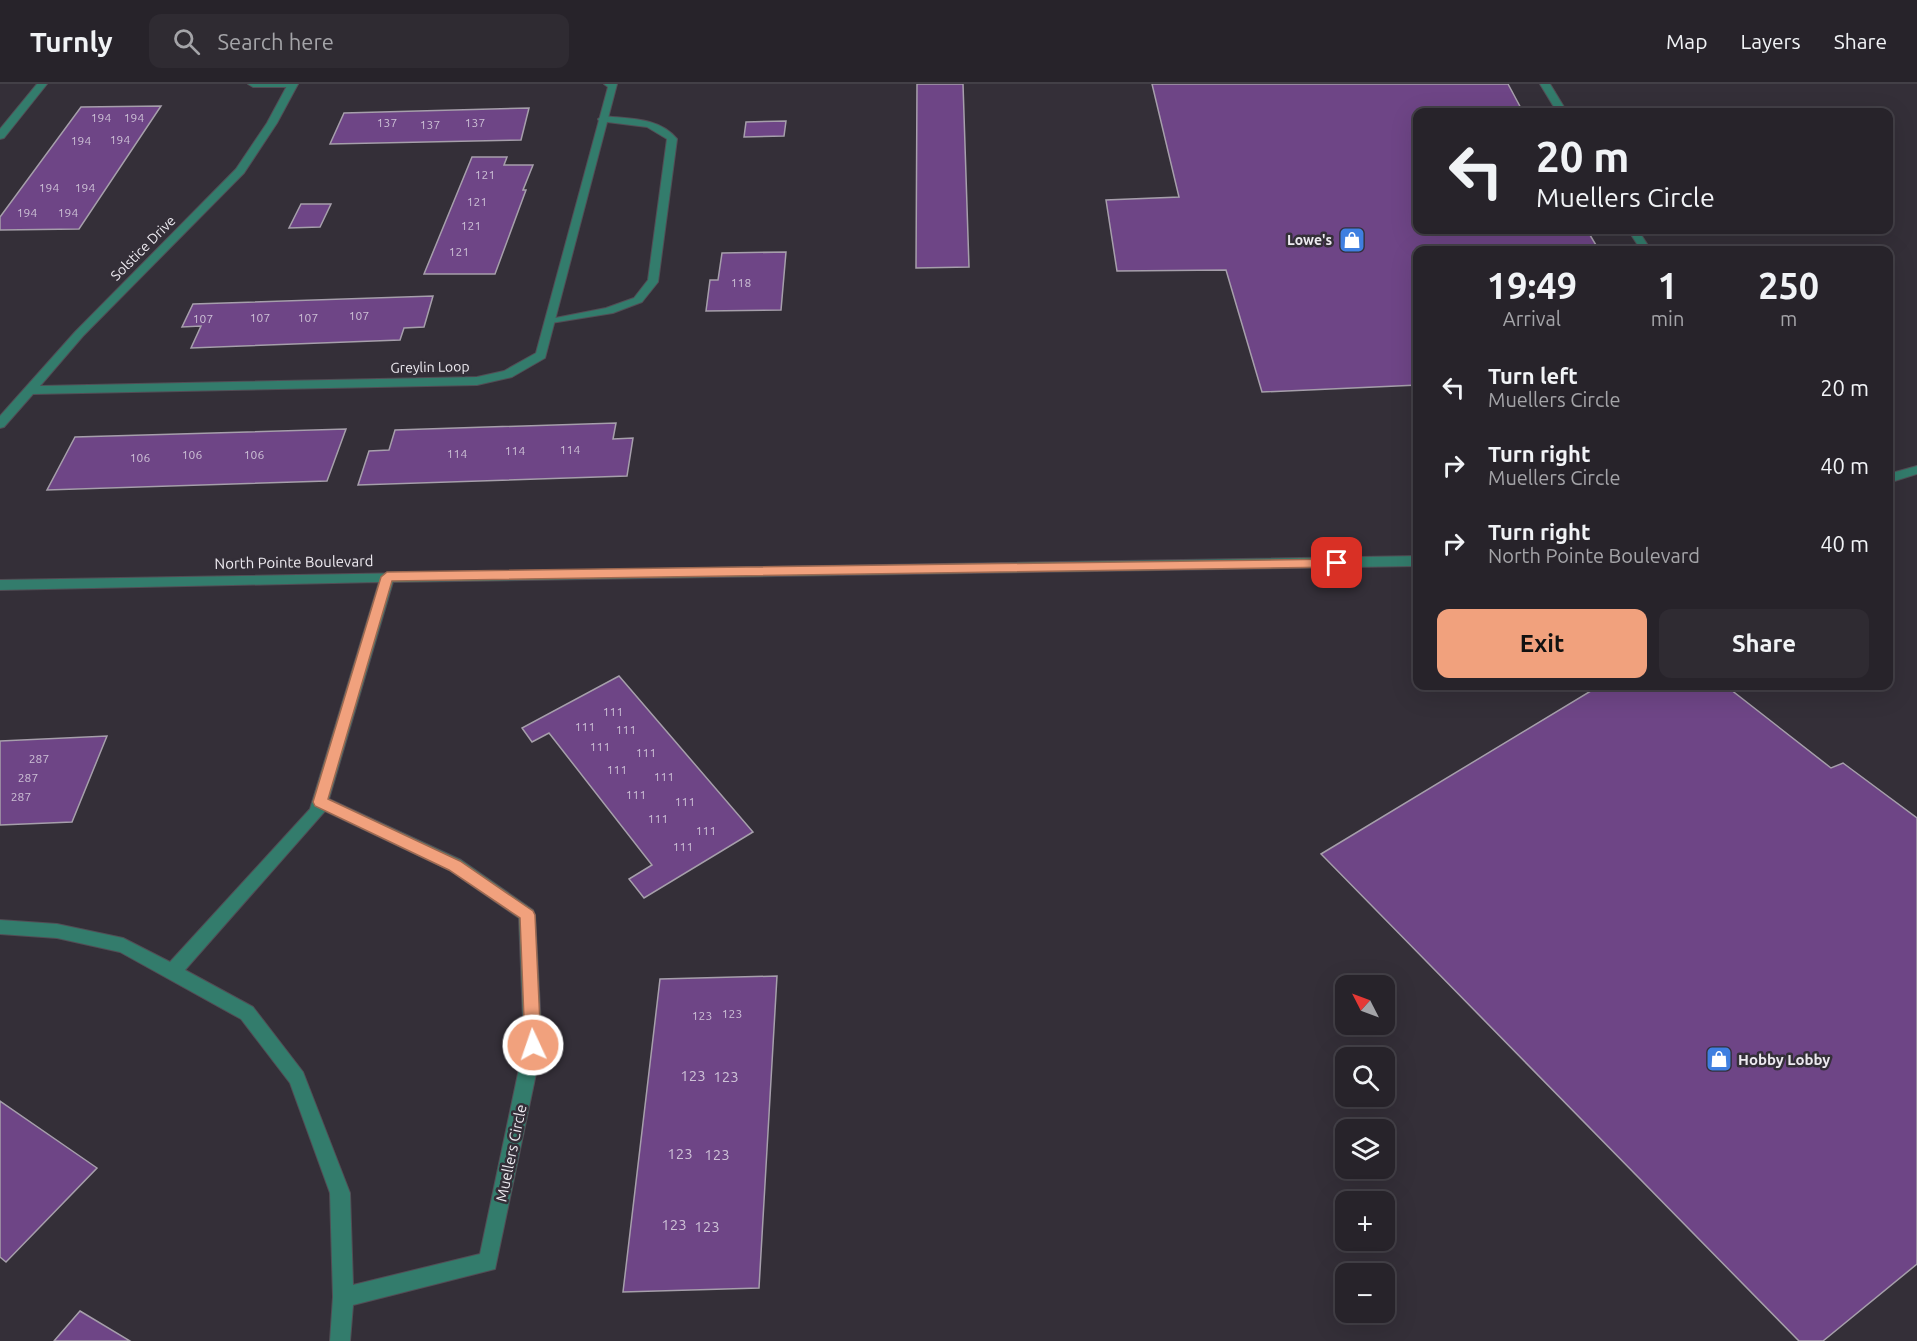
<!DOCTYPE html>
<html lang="en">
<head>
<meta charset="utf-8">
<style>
	:root { --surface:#27232a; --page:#2f2b32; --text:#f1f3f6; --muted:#a4a4a8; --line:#434047; --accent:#f1a17d }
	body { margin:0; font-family:Ubuntu,sans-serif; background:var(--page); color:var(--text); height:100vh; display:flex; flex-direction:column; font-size:22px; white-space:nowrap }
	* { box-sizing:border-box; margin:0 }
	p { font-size:20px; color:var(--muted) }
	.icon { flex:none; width:33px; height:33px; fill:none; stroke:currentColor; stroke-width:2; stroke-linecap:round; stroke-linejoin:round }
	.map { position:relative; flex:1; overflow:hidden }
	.drawer { position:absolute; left:1413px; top:162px; width:480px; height:444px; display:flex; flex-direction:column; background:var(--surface); border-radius:12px; box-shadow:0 6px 24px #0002,0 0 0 2px var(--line) }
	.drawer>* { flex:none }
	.top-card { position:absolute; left:1413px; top:24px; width:480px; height:126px; border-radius:12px; box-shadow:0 6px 24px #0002,0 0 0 2px var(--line); background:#27232a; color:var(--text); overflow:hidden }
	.needle { width:39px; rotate:312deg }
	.buttons { position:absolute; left:1335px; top:891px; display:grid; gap:12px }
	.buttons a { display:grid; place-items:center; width:60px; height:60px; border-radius:12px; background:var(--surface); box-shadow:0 6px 24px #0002,0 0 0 2px var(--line); font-size:30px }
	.pin { position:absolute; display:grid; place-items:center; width:51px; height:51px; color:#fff; margin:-26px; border-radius:12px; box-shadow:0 3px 9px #0006 }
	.me { position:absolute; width:66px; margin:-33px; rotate:357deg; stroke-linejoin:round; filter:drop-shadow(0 0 4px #0008) }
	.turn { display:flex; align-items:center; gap:21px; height:126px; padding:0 24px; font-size:27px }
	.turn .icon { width:78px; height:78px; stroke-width:2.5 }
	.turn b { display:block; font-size:42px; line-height:51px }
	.eta { display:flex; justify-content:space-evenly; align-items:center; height:102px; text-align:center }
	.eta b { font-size:36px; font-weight:700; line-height:42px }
	.button { display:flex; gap:12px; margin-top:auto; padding:12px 24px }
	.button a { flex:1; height:69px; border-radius:12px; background:var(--accent); color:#111; font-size:24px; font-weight:700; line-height:69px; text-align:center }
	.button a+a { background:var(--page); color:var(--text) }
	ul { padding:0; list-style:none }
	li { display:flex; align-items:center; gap:18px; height:78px; padding:0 24px }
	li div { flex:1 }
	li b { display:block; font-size:22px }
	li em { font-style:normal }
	header { display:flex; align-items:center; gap:36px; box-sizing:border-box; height:84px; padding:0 30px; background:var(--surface); border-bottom:2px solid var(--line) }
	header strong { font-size:28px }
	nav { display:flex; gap:33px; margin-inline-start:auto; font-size:21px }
	.search { width:420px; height:54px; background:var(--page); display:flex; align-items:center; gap:15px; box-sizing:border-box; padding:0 21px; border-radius:12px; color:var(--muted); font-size:22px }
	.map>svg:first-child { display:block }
</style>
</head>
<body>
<header>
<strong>Turnly</strong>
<div class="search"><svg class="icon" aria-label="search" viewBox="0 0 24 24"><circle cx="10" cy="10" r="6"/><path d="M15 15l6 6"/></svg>Search here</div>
<nav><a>Map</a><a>Layers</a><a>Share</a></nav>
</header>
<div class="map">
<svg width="1917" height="1257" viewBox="0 0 1917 1257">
	<rect width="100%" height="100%" fill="#342f38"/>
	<!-- building -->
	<g fill="#6e4586" stroke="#a69fab" stroke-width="1.5">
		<path d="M917 0H963L969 183 916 184Z"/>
		<path d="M1152 0H1508L1523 28H1418V146H1587L1599 166H1418V301L1262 308 1226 186 1117 187 1106 116 1179 113Z"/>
		<path d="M161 22 79 145 0 146V133L81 23Z"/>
		<path d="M529 24 521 56 330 60 344 29Z"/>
		<path d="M786 37 784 52 744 53 746 38Z"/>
		<path d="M472 73H507L504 81H533L523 106H526L495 190H424Z"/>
		<path d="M301 120H331L320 143 289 144Z"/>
		<path d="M786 168 781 226 706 227 710 196H718L722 169Z"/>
		<path d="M433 212 424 243 404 244 400 256 191 264 201 242 182 243 193 220Z"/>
		<path d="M616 339 613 355 633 354 627 392 358 401 369 367 389 366 395 346Z"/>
		<path d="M346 345 327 397 47 406 75 353Z"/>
		<path d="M619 592 753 748 644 814 629 795 652 781 549 649 532 658 522 644Z"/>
		<path d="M1599 602H1726L1831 684 1843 679 1917 734V1180L1823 1257H1799L1321 770Z"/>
		<path d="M107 652 72 738 0 741V657Z"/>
		<path d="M777 892 759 1204 623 1208 660 895Z"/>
		<path d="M0 1017 97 1084 6 1178 0 1173Z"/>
		<path d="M80 1227 130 1257H54Z"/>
	</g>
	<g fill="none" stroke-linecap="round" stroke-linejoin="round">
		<!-- service casing -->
		<g stroke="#524d55" stroke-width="2">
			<g id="service">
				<path d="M37 0H47L4 54 0 55V45Z"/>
				<path d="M248 0H298L293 3H253Z"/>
				<path d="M1540 0H1550L1567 28H1557Z"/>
				<path d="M603 32C629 35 659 33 677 55L658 198 642 218 613 229 545 240V236L606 224 634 214 648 196 667 55 647 43 599 37 598 35Z"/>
				<path d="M1628 146H1638L1651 166H1641Z"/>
			</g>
		</g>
		<!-- minor casing -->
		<g stroke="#524d55" stroke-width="2">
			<g id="minor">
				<path d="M288 0H298L277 39 244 89 83 252 40 302 477 293 504 287 536 269 608 3 604 0H617L545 274 512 293 477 301 33 310 4 343 0 344V332L75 248 236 85 267 39Z"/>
				<path d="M1917 382V390L1888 399V390Z"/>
				<path d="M1418 472V482L393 498 329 715 461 776 533 826 535 831 542 961 495 1185 353 1221 350 1257H330L333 1213 330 1109 290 999 241 935 120 868 57 854 0 850V836L57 840 123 854 170 878 310 725 379 498 0 506V496ZM325 727 449 786 519 834 524 961 480 1170 353 1201 350 1109 303 988 253 923 185 886Z"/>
			</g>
		</g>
		<!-- service -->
		<use href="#service" fill="#337c6c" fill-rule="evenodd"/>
		<!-- minor -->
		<use href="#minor" fill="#337c6c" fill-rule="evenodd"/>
	</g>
	<!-- route -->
	<path fill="#f1a17d" stroke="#9d6951" stroke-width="1.5" d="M1337 475 1343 479 1337 483 392 497 328 715 460 777 533 827 535 831 541 961 539 967 533 969 527 967 525 961 520 834 449 786 315 722 313 718 381 493 387 488Z"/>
	<!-- icons -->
	<defs>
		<g id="shop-square" transform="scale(1.35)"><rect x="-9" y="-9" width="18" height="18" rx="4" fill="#3f7fe0" stroke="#342f38"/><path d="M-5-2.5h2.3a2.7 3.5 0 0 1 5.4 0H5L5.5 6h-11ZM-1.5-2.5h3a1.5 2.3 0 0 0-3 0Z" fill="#fff"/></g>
	</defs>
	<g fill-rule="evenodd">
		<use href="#shop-square" x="1352" y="156"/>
		<use href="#shop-square" x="1719" y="975"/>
	</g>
	<g text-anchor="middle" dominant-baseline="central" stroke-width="5" stroke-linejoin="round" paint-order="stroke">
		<!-- number labels -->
		<g font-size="12" fill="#cdc1d6">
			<text x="101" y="33">194</text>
			<text x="134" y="33">194</text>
			<text x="387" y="38">137</text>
			<text x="475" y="38">137</text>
			<text x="430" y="40">137</text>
			<text x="120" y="55">194</text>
			<text x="81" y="56">194</text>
			<text x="485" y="90">121</text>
			<text x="49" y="103">194</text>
			<text x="85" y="103">194</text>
			<text x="477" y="117">121</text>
			<text x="27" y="128">194</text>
			<text x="68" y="128">194</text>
			<text x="471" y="141">121</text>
			<text x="459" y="167">121</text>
			<text x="741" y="198">118</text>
			<text x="359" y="231">107</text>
			<text x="260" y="233">107</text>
			<text x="308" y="233">107</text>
			<text x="203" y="234">107</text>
			<text x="570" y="365">114</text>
			<text x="515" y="366">114</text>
			<text x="457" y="369">114</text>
			<text x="192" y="370">106</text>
			<text x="254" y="370">106</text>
			<text x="140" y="373">106</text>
			<text x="613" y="627">111</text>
			<text x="585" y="642">111</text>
			<text x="626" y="645">111</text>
			<text x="600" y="662">111</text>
			<text x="646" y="668">111</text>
			<text x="39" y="674">287</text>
			<text x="617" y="685">111</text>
			<text x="664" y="692">111</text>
			<text x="28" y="693">287</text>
			<text x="636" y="710">111</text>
			<text x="21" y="712">287</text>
			<text x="685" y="717">111</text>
			<text x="658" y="734">111</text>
			<text x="706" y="746">111</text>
			<text x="683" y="762">111</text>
			<text x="732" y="929">123</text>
			<text x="702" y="931">123</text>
		</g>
		<!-- far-poi labels -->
		<g font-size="14" font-weight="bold" fill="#edeaf0" stroke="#342f38" text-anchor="end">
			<text x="1332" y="156">Lowe's</text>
		</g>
		<!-- far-street labels -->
		<g font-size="14" fill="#edeaf0" stroke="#342f38">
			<text transform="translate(143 164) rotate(-45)">Solstice Drive</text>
			<text transform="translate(430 283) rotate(-1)">Greylin Loop</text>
		</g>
		<!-- street labels -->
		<g font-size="15" fill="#edeaf0" stroke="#342f38">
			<text transform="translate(294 478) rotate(-1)">North Pointe Boulevard</text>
			<text transform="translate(511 1069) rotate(-78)">Muellers Circle</text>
		</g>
		<!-- poi labels -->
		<g font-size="15" font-weight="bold" fill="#edeaf0" stroke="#342f38" text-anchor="start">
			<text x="1738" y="975">Hobby Lobby</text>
		</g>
		<!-- near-number labels -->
		<g font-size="15" fill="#cdc1d6">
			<text x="693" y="991">123</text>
			<text x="726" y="992">123</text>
			<text x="680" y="1069">123</text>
			<text x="717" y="1070">123</text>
			<text x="674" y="1140">123</text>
			<text x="707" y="1142">123</text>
		</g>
	</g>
</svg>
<div class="buttons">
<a><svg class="needle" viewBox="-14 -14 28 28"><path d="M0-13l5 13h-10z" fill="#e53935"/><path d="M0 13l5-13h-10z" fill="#a4a4a8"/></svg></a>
<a><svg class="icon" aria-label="search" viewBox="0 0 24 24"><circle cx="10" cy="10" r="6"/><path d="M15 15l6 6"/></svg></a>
<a><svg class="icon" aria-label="layers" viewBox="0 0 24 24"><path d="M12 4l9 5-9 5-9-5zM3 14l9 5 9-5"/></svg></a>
<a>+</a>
<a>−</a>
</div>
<div class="pin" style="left:1337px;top:479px;background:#d93025"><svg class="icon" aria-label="arrive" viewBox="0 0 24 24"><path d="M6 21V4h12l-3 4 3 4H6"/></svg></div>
<svg class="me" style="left:533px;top:961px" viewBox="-20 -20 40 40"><circle r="17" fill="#f1a17d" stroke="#fff" stroke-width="3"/><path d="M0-11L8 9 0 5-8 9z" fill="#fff"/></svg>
<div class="top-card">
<div class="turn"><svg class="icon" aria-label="left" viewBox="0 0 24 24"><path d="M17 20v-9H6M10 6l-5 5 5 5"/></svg><div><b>20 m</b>Muellers Circle</div></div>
</div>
<section class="drawer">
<div class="eta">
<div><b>19:49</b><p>Arrival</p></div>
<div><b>1</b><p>min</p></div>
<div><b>250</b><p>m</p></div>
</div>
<ul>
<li><svg class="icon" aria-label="left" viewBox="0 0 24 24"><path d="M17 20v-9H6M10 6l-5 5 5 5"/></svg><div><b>Turn left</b><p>Muellers Circle</p></div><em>20 m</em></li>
<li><svg class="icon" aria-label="right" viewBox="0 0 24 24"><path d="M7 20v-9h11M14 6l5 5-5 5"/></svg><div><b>Turn right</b><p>Muellers Circle</p></div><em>40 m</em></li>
<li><svg class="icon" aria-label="right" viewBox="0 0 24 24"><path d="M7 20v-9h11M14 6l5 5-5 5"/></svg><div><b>Turn right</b><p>North Pointe Boulevard</p></div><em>40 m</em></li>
</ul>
<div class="button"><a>Exit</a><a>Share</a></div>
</section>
</div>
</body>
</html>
